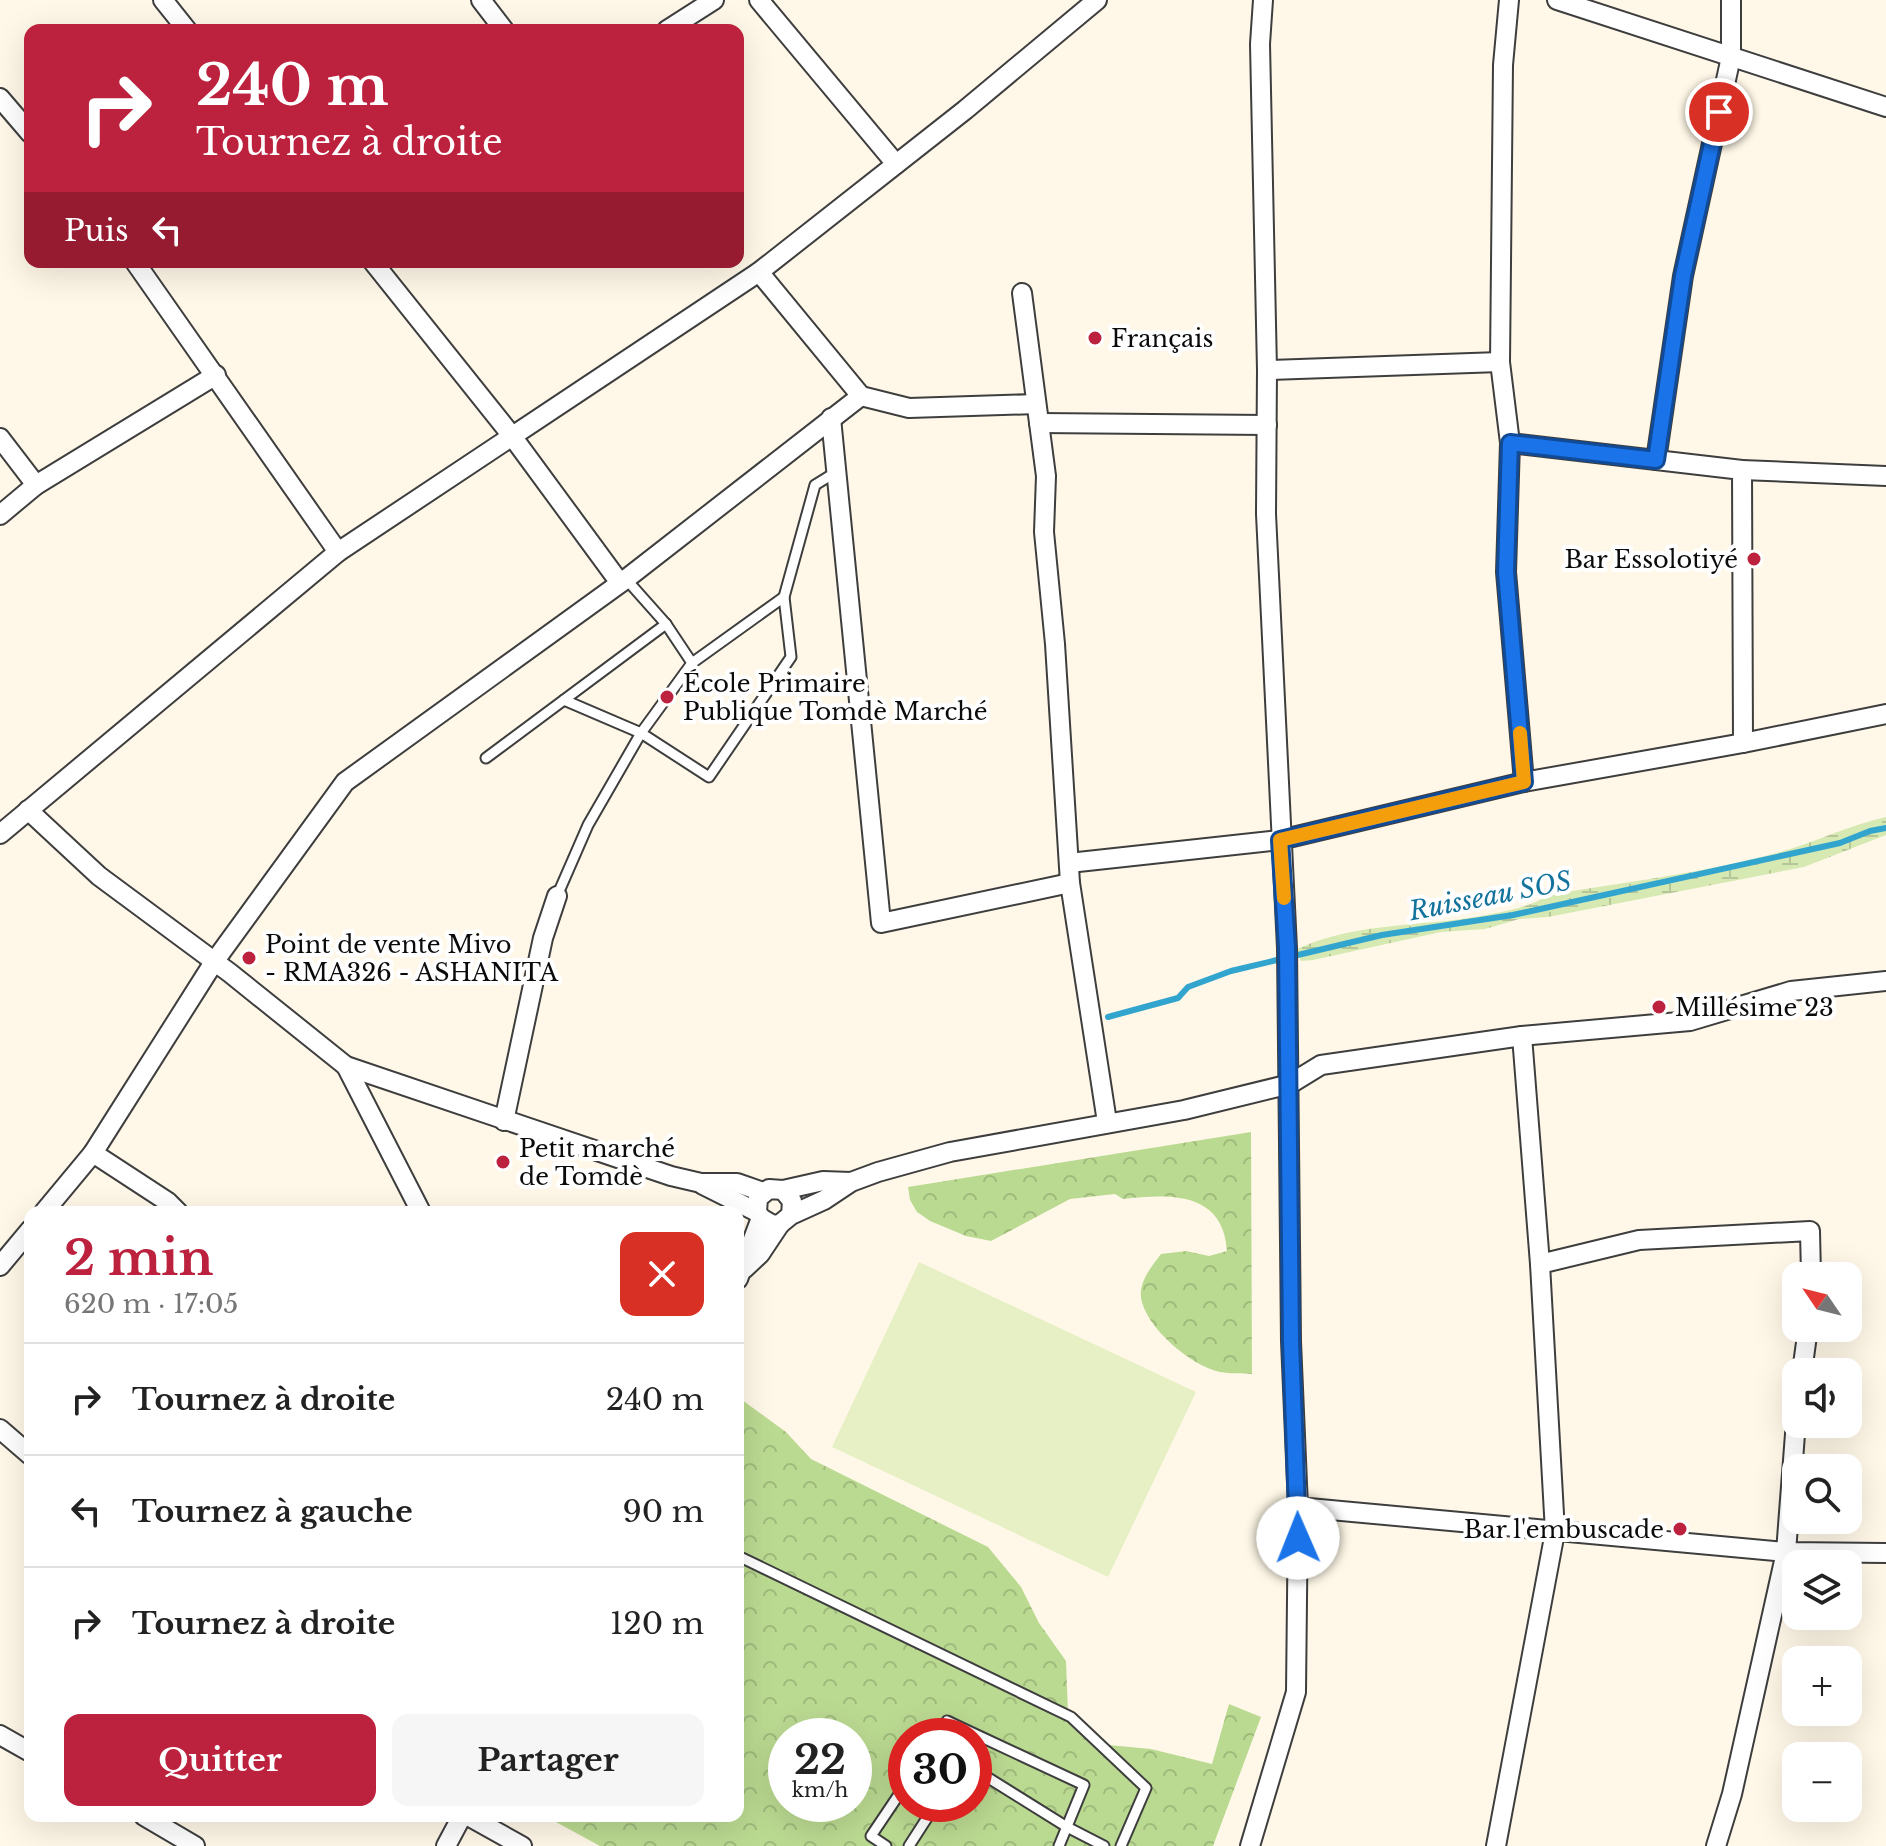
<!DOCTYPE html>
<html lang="fr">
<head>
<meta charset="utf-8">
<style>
	:root { --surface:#fff; --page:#f6f6f6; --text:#222; --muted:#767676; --line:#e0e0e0; --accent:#bc213d }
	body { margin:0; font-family:"Libre Baskerville",serif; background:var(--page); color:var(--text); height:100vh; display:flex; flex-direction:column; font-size:30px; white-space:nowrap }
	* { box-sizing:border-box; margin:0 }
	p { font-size:26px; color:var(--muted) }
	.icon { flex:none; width:44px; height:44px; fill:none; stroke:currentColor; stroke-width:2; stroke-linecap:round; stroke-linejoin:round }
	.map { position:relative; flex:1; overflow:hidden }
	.side { position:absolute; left:24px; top:1206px; width:720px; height:616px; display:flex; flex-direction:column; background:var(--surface); border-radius:16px; box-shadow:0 8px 32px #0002 }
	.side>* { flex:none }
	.top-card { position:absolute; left:24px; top:24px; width:720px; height:244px; border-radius:16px; box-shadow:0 8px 32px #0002; background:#bc213d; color:#fff; overflow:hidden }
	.needle { width:52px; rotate:305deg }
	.controls { position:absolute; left:1782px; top:1262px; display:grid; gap:16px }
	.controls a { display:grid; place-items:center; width:80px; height:80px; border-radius:16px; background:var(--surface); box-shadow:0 8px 32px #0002; font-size:40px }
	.speed { position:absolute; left:768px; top:1718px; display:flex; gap:16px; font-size:40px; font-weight:700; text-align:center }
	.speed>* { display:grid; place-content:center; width:104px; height:104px; border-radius:50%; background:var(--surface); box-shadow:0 8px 32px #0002; line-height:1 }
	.speed small { font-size:20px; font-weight:400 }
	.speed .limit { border:12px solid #d22; background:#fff; color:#111 }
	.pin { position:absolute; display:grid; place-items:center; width:68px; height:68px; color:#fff; margin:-34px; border:4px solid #fff; border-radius:50%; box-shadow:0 2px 8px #0007 }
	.me { position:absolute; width:88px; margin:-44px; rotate:359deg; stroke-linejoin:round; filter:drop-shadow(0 0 6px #0008) }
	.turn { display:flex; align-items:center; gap:28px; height:168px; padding:0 40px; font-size:36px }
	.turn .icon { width:104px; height:104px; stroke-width:2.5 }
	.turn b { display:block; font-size:56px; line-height:68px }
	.then { display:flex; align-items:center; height:76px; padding:0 40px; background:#0003; gap:16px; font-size:30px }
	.round { display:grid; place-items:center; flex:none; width:84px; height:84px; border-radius:16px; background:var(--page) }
	.summary { display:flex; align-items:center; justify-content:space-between; height:136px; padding:0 40px }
	h1 { font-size:48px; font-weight:800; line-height:60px; color:var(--accent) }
	.action { display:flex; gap:16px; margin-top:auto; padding:16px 40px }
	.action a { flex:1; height:92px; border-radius:16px; background:var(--accent); color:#fff; font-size:32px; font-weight:800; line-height:92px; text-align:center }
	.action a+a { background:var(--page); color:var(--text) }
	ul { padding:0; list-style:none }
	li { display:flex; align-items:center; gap:24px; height:112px; padding:0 40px; border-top:2px solid var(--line) }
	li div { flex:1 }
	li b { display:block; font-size:30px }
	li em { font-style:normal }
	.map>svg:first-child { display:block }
</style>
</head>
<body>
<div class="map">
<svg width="1886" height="1846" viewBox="0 0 1886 1846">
	<defs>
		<pattern id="forest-crowns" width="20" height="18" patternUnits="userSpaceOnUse" patternTransform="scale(2)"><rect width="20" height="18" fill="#bbda91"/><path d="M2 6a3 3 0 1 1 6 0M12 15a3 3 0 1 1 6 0" fill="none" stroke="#9fba7c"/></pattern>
		<pattern id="wetland-marsh" width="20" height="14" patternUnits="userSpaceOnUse" patternTransform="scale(2)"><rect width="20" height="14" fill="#d6e9b2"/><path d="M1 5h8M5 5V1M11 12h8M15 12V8" fill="none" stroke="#b6c698"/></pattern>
	</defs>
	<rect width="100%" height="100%" fill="#fff8e8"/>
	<!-- forest -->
	<g fill="url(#forest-crowns)" fill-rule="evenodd">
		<path d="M1251 1132 1252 1374C1242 1373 1230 1374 1220 1372 1191 1366 1146 1328 1141 1298 1139 1281 1152 1266 1161 1254L1186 1251 1209 1256 1227 1251C1223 1190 1168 1194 1123 1199L1115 1194 1070 1199 991 1241 966 1236 930 1221 917 1212 910 1200 908 1187Z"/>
		<path d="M738 1397 786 1432 811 1459 988 1547 1021 1587 1039 1623 1066 1661 1068 1712 1098 1744 1151 1749 1212 1764 1229 1704 1261 1717 1213 1846H600L545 1816H738ZM786 1736H854V1804H786ZM906 1736H974V1804H906Z"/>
	</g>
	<!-- wetland -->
	<path fill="url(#wetland-marsh)" d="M1886 817V835L1804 867 1548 917 1519 919 1485 929 1441 932 1313 960 1301 961 1297 949C1360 920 1430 928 1496 913 1515 909 1532 906 1548 895 1625 882 1705 873 1780 852 1816 842 1849 825 1886 817Z"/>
	<!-- pitch -->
	<path fill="#e7f0c4" d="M919 1262 1196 1392 1108 1577 832 1447Z"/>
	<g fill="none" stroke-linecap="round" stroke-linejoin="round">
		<!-- stream -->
		<path stroke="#32a5cf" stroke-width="6" d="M1108 1017 1178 998 1188 987 1231 971 1382 935 1513 915 1840 843 1870 831 1886 828"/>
		<!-- service casing -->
		<g stroke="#3e3e3e" stroke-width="13">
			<g id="service">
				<path d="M626 579 666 624 692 663"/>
				<path d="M564 700 641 733 709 777 791 657 784 597 815 485 836 472"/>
				<path d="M486 758 666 624"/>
				<path d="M557 896 588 825 641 733 692 663 784 597"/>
				<path d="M738 1556 1071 1717 1146 1788 1121 1846"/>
				<path d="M938 1736 947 1721 1084 1785 1059 1846"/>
				<path d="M974 1769 1067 1827 1104 1846"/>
				<path d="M886 1846 871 1836 906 1784"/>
				<path d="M909 1846 936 1804"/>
			</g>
		</g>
		<!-- minor casing -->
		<g stroke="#3e3e3e" stroke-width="22">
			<g id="minor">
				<path d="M163 0 187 30"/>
				<path d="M481 0 504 30"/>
				<path d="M759 0 896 164"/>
				<path d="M1509 0 1503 65 1500 362 1510 443 1506 572 1524 782"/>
				<path d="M1557 0 1886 107"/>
				<path d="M667 30 714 0"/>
				<path d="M0 98 30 133"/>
				<path d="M135 262 338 552 759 272 965 110 1097 0"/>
				<path d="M373 262 512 436 620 583"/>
				<path d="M759 272 861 396 909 408 1036 404"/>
				<path d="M1022 293 1046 476 1044 532 1055 644 1070 883 1107 1122"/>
				<path d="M1267 370 1500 362"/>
				<path d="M831 418 881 923 1070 883"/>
				<path d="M1039 423 1267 425"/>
				<path d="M0 438 36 485"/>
				<path d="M1656 460 1683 276 1731 57V0"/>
				<path d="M1742 470 1886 476"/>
				<path d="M0 515 36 485 216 375"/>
				<path d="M1743 743 1886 714"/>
				<path d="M28 810 99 876 230 973 346 1066 671 1176 701 1183H737L763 1192"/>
				<path d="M0 834 338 552"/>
				<path d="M1069 863 1280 840 1524 782 1743 743 1742 470 1510 443"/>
				<path d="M1522 1036 1540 1264"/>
				<path d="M346 1066 421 1212"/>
				<path d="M504 1121 543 938 557 896"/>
				<path d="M93 1153 168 1202 178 1212"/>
				<path d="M703 1185 757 1212"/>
				<path d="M783 1190 823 1181 851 1182"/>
				<path d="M44 1212 93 1153 214 962 345 782 626 579 861 396"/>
				<path d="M791 1215 792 1201 783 1190 769 1189 758 1198 757 1212 761 1218 773 1225 780 1224 791 1215 824 1200 851 1182 878 1172 950 1152 1184 1110 1290 1084 1321 1065 1522 1036 1690 1021 1791 991 1886 981"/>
				<path d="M0 1266 30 1230"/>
				<path d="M744 1269 760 1254 780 1224"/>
				<path d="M738 1279 761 1218"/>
				<path d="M1802 1372 1808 1328"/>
				<path d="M0 1429 30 1455"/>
				<path d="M1298 1507 1786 1552 1886 1553"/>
				<path d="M0 1735 30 1752"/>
				<path d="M144 1816 195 1846"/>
				<path d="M468 1816 522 1846"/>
				<path d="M446 1846 462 1816"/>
				<path d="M1250 1846 1296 1692 1298 1507 1291 1341 1287 948 1266 514 1267 370 1260 44 1263 0"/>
				<path d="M1496 1846 1555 1532 1540 1264 1639 1240 1810 1231 1811 1276"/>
				<path d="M1716 1846 1732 1794 1786 1552 1796 1421"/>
			</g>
		</g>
		<!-- service -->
		<use href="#service" stroke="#fff" stroke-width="9"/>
		<!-- minor -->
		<use href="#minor" stroke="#fff" stroke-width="18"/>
	</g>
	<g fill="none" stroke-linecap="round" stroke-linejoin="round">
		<!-- route casing -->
		<g stroke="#114b97" stroke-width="20">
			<path id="route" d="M1298 1538 1291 1341 1287 948 1280 840 1524 782 1506 572 1510 443 1656 460 1683 276 1719 112"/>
		</g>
		<!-- route -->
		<use href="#route" stroke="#1a73e8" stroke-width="14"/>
		<!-- slow -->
		<path stroke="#f59e0b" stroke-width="14" d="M1284 898 1280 840 1524 782 1520 733"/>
	</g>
	<!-- markers -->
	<g fill="#bc213d" stroke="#fff" stroke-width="3">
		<circle cx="1095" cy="338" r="8"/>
		<circle cx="1754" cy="559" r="8"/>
		<circle cx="667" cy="697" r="8"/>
		<circle cx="249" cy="958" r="8"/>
		<circle cx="1659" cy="1007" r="8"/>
		<circle cx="503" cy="1162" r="8"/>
		<circle cx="1680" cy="1529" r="8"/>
	</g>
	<g text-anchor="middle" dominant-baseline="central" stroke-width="8" stroke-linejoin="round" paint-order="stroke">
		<!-- poi labels -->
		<g font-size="24" fill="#0b0b0b" stroke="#fff" text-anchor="start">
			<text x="1111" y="338">Français</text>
			<text x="1738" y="559" text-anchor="end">Bar Essolotiyé</text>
			<text x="683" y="683">École Primaire<tspan x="683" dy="28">Publique Tomdè Marché</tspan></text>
			<text x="265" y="944">Point de vente Mivo<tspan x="265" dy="28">- RMA326 - ASHANITA</tspan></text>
			<text x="1675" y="1007">Millésime 23</text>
			<text x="519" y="1148">Petit marché<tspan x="519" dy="28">de Tomdè</tspan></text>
			<text x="1664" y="1529" text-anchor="end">Bar l'embuscade</text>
		</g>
		<!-- water labels -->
		<g font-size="26" font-style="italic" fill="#13739d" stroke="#fff">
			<text transform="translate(1490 896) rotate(-11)">Ruisseau SOS</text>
		</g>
	</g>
</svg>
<div class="controls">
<a><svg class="needle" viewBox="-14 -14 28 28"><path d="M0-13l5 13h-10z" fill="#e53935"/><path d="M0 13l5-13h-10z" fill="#767676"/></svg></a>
<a><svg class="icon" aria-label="sound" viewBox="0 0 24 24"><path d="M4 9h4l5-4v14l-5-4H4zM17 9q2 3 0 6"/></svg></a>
<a><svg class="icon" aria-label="search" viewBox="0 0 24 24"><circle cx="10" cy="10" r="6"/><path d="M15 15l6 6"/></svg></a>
<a><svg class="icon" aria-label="layers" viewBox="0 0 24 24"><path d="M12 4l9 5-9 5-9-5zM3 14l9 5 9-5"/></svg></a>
<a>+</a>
<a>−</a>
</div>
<div class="speed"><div>22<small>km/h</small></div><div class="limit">30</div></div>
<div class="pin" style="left:1719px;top:112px;background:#d93025"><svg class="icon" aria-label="arrive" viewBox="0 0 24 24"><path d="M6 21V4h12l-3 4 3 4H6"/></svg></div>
<svg class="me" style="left:1298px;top:1538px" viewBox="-20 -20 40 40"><circle r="19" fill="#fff"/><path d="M0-13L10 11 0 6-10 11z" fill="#1a73e8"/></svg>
<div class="top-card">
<div class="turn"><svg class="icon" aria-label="right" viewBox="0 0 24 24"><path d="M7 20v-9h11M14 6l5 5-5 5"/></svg><div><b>240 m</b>Tournez à droite</div></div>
<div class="then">Puis<svg class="icon" aria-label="left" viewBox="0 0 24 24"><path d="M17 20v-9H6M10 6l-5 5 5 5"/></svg></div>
</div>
<section class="side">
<div class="summary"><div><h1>2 min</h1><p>620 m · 17:05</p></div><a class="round" style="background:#d93025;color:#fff"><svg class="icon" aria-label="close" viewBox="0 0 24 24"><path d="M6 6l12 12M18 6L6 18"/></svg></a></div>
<ul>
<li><svg class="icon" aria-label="right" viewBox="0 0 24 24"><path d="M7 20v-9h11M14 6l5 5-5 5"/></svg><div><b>Tournez à droite</b></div><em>240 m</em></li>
<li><svg class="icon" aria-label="left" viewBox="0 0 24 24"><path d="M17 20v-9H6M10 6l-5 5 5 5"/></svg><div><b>Tournez à gauche</b></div><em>90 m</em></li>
<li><svg class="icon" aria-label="right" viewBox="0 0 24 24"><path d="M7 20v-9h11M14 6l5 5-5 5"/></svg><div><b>Tournez à droite</b></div><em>120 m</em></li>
</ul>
<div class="action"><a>Quitter</a><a>Partager</a></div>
</section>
</div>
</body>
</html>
